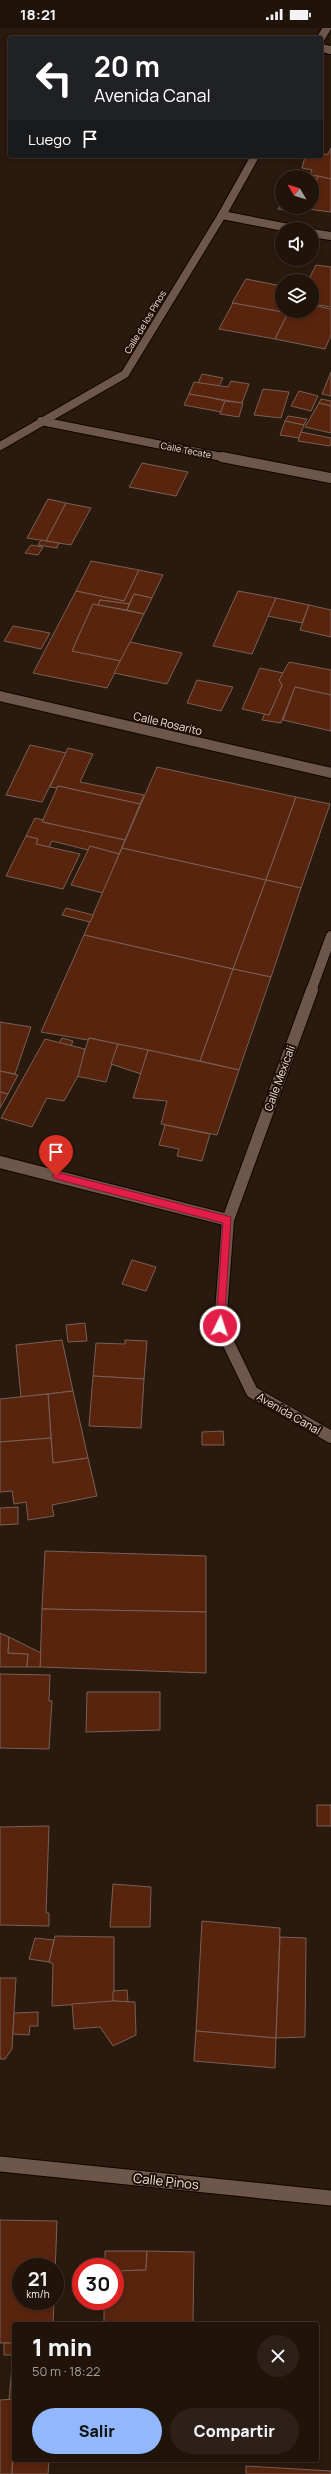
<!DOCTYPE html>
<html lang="es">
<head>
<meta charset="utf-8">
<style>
	:root { --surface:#20130a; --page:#2d2018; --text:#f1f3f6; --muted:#a29e9c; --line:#3d322b; --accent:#91b8fd }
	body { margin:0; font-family:Manrope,sans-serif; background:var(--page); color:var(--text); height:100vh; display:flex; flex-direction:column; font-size:15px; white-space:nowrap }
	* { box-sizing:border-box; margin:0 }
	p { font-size:13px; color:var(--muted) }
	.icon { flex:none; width:22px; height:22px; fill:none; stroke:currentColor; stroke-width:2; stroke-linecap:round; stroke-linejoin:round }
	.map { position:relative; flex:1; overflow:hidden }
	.details { position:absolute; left:12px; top:2294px; width:307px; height:140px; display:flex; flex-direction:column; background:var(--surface); border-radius:4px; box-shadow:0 2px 6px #0003,0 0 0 1px var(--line) }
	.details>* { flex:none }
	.guide { position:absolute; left:8px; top:8px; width:315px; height:122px; border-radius:4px; box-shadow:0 2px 6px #0003,0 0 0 1px var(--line); background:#202124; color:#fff; overflow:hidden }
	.needle { width:26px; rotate:308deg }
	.tools { position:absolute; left:275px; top:142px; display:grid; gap:8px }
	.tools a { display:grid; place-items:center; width:44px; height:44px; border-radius:50%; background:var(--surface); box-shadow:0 2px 6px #0003,0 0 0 1px var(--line); font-size:20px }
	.speed { position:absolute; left:12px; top:2230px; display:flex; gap:8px; font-size:20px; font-weight:700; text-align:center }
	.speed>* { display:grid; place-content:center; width:52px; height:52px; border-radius:50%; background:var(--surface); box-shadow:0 2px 6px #0003,0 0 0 1px var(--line); line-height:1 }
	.speed small { font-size:10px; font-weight:400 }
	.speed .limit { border:6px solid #d22; background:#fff; color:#111 }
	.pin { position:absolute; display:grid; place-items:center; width:34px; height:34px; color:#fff; margin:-41px -17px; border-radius:50% 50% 50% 0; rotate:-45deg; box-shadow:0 0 4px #0007 }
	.pin .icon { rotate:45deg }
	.me { position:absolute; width:44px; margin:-22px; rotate:4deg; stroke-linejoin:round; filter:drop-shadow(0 0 3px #0008) }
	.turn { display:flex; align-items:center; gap:14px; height:84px; padding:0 20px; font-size:18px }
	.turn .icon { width:52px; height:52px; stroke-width:2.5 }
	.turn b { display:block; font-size:28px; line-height:34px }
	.then { display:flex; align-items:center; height:38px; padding:0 20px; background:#0003; gap:8px; font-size:15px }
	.round { display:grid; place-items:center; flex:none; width:42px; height:42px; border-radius:21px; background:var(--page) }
	.headline { display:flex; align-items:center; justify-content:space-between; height:68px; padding:0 20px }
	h1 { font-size:24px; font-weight:800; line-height:30px }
	.primary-button { display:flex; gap:8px; margin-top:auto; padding:8px 20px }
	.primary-button a { flex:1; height:46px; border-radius:24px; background:var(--accent); color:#111; font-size:16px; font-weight:800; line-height:46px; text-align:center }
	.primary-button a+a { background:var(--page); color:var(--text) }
	.status { display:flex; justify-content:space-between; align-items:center; height:28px; padding:0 20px; background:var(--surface); direction:ltr }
	.status svg { height:11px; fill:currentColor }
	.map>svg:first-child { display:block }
</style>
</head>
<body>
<div class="status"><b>18:21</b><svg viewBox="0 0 49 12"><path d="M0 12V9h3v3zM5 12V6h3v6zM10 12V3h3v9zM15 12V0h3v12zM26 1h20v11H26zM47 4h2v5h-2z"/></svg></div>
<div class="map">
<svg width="331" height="2446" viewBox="0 0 331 2446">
	<rect width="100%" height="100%" fill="#2a190d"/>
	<!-- building -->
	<g fill="#59240e" stroke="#776056">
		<path d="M331 120V151L310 147 312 142 302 140 305 129 328 126Z"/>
		<path d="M296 146 318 148 314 160H312V149H294Z"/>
		<path d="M318 148 331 151V184L307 181 308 179H312V166Z"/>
		<path d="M282 173V179H300L298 184 278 181Z"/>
		<path d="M316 237 331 239V279L312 276V253H308Z"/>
		<path d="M246 251 282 258V283H289L288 285 232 275Z"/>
		<path d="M233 275 288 285 275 311 219 301Z"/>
		<path d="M312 277 331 281V307L325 321 275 311 289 283H312Z"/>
		<path d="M331 344V368L322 366Z"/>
		<path d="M202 346 223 350 219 358 198 355Z"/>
		<path d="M231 353 249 356 242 375 189 366 194 354 228 359Z"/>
		<path d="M263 361 289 364 281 390 254 387Z"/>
		<path d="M299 363 318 368 311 383 291 378Z"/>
		<path d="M189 366 207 369 225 373 221 384 184 377Z"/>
		<path d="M321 371 331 373V378L319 375Z"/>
		<path d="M225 373 243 375 239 389 220 386Z"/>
		<path d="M319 375 331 378V405L305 399Z"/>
		<path d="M288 388 307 391 304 397 285 393Z"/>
		<path d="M285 393 304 397 299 410 280 407Z"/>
		<path d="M301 404 331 410V415L330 418 298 413Z"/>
		<path d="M142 435 188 444 176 468 129 459Z"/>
		<path d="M48 471 66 475 46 513 27 510Z"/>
		<path d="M66 475 91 480 71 517 46 513Z"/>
		<path d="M41 512 46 513 59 515 57 520 38 517Z"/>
		<path d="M31 517 43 519 38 527 25 525Z"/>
		<path d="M91 533 139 542 124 573 76 563Z"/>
		<path d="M139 542 163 547 152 570 134 566 129 576 100 572 98 577 93 576 72 623 121 633 107 660 33 645 76 563 124 573Z"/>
		<path d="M238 563 276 570 252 626 213 618Z"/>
		<path d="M134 566 152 570 144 586 127 582Z"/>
		<path d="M276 570 309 577 302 595 268 588Z"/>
		<path d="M100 572 115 574 129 576 127 582 98 577Z"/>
		<path d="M93 576 144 586 121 633 72 623Z"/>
		<path d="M309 577 331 582V609L300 602Z"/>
		<path d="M13 598 50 605 41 621 4 613Z"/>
		<path d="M130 614 182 625 167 656 114 645Z"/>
		<path d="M289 634 331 642V667L295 659 281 695 262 692 265 685 269 687 282 657 279 652Z"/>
		<path d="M260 640 283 645 279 652 282 657 269 687 242 681Z"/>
		<path d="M197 652 233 659 221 683 187 675Z"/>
		<path d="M295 659 331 667V703L283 692Z"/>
		<path d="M30 717 66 725 42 774 6 767Z"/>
		<path d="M68 720 93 726 80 754 144 767 140 776 58 758 56 760 50 759Z"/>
		<path d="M157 739 296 769 266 852 122 820Z"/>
		<path d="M58 758 140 776 125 812 42 794Z"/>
		<path d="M296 769 330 776 301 860 266 852Z"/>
		<path d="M35 790 43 792 42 794 125 812 119 826 90 818 88 822 52 813 49 819 36 816 38 811 26 808Z"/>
		<path d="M26 808 38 811 36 816 80 826 63 861 6 848Z"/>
		<path d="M90 818 119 826 103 865 71 857Z"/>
		<path d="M122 820 266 852 233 941 84 907Z"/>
		<path d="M266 852 301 860 271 949 233 941Z"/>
		<path d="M66 880 93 887V888L90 894 62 887Z"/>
		<path d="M84 907 233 941 200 1033 89 1010 88 1012 41 1004Z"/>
		<path d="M233 941 271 949 239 1042 200 1033Z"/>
		<path d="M0 994 31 999 15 1046 0 1043Z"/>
		<path d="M62 1010 73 1013 71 1018 59 1015Z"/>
		<path d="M89 1010 118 1016 106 1054 76 1048Z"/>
		<path d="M45 1011 85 1021 78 1048 64 1073 47 1070 32 1099 1 1090Z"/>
		<path d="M118 1016 148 1022 141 1046 111 1036Z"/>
		<path d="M148 1022 239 1042 217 1107 161 1096 167 1073 133 1070Z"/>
		<path d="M0 1043 18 1047 8 1066 0 1064Z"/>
		<path d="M0 1064 8 1066 0 1080Z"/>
		<path d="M165 1097 210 1106 202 1133 177 1128 179 1121 159 1117Z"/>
		<path d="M132 1232 156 1239 146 1263 122 1256Z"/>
		<path d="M85 1295 87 1313 68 1314 66 1297Z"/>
		<path d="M62 1312 73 1363 21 1369 16 1317Z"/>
		<path d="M125 1312 147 1313 144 1351 93 1348 96 1315 125 1316Z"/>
		<path d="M93 1348 144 1351 141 1400 89 1398Z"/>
		<path d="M73 1363 88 1430 53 1435 48 1366Z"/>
		<path d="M48 1366 51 1410 0 1414V1371Z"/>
		<path d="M223 1403 224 1417H202V1404Z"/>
		<path d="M51 1410 53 1435 88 1430 97 1468 52 1477 54 1488 28 1492 26 1474 14 1476 12 1463 0 1464V1414Z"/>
		<path d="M18 1479V1496L0 1497V1480Z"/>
		<path d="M45 1523 206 1528V1584L42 1581Z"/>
		<path d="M42 1581 206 1584V1645L40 1639Z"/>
		<path d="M0 1605 9 1609 8 1625 28 1626 27 1639H0Z"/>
		<path d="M9 1609 41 1625 40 1639H27L28 1626 8 1625Z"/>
		<path d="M0 1646 50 1647 49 1673H52L49 1721 0 1720Z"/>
		<path d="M87 1664H160V1702L86 1704Z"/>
		<rect x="317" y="1777" width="14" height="21"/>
		<path d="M49 1798 46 1885H49V1898L0 1897V1799Z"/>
		<path d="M113 1856 151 1859 150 1899H110Z"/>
		<path d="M202 1893 280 1900 276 2010 196 2003Z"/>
		<path d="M55 1908 114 1909V1974L52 1978 53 1936 49 1934Z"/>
		<path d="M280 1909 306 1910 305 2009 276 2010Z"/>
		<path d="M35 1910 54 1912 49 1934 29 1931Z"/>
		<path d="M0 1950H16L12 2021 5 2031H0Z"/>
		<path d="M127 1962 128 1974 113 1973V1963Z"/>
		<path d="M113 1973 135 1974 136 2007 113 2018 100 1999 74 2001 72 1976Z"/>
		<path d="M38 1984V1998H30L29 2007 13 2006 14 1985Z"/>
		<path d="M196 2003 276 2010 275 2040 194 2033Z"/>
		<path d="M0 2192 57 2193 55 2246V2239H21V2273H54L53 2296H14V2315H0Z"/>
		<path d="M105 2223H147L146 2242 115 2243V2239H105Z"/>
		<path d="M147 2223 194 2224 193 2296H104V2273H115V2243L146 2242Z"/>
		<path d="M4 2315H14V2371L9 2372 13 2327H4Z"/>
		<path d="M14 2371 12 2446H0V2372Z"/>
		<path d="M14 2416V2432H49L48 2446H12Z"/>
		<path d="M246 2438 331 2443V2446H246Z"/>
	</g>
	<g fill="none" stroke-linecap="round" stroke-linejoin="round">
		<!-- minor-far3 casing -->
		<g stroke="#120400" stroke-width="10">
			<g id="minor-far3">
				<path d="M321 10 327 0"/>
				<path d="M321 20 331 22"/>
				<path d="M222 187 294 201"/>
				<path d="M312 205 331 208"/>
				<path d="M41 393 227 430"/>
				<path d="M0 418 125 346 222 187 255 128"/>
			</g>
		</g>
		<!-- minor-far2 casing -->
		<g stroke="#120400" stroke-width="12">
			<g id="minor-far2">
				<path d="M222 429 331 450"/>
				<path d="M0 668 331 745"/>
				<path d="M311 963 331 908"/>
			</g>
		</g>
		<!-- minor-far1 casing -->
		<g stroke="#120400" stroke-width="14">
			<g id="minor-far1">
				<path d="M312 962 228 1192 220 1298 252 1364 331 1409"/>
				<path d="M0 1134 228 1192"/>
			</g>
		</g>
		<!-- minor casing -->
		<g stroke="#120400" stroke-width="17">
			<path id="minor" d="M0 2136 331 2170"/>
		</g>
		<!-- minor-far3 -->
		<use href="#minor-far3" stroke="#6c574a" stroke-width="8"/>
		<!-- minor-far2 -->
		<use href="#minor-far2" stroke="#6c574a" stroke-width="10"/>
		<!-- minor-far1 -->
		<use href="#minor-far1" stroke="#6c574a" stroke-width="12"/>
		<!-- minor -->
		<use href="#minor" stroke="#6c574a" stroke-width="15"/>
	</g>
	<!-- route -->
	<path fill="#e11d48" stroke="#92132f" d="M56 1144 231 1189 224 1301 220 1302 216 1298 223 1195 56 1151 52 1148Z"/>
	<g text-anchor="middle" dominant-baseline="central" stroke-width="4" stroke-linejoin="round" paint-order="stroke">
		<!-- far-street labels -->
		<g font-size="9" fill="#f1e5dd" stroke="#201005">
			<text transform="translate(145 294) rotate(-59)">Calle de los Pinos</text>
			<text transform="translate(186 422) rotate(11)">Calle Tecate</text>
		</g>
		<!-- street labels -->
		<g font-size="11" fill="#f1e5dd" stroke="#201005">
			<text transform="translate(168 695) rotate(13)">Calle Rosarito</text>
			<text transform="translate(279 1050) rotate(-70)">Calle Mexicali</text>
			<text transform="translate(289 1385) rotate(30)">Avenida Canal</text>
		</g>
		<!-- near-street labels -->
		<g font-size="13" fill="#f1e5dd" stroke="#201005">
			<text transform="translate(166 2153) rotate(6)">Calle Pinos</text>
		</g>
	</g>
</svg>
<div class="tools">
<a><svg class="needle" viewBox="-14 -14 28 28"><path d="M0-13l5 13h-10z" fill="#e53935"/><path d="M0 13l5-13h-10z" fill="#a29e9c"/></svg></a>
<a><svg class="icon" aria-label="sound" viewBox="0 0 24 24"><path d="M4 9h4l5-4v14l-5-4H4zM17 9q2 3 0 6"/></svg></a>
<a><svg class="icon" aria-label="layers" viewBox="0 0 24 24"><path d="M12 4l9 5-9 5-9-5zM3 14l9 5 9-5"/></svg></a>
</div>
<div class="speed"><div>21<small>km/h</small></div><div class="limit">30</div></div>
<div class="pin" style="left:56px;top:1148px;background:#d93025"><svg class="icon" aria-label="arrive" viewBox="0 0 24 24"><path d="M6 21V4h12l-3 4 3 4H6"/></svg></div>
<svg class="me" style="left:220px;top:1298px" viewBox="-20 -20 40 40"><circle r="17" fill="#e11d48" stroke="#fff" stroke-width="3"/><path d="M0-11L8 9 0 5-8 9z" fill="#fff"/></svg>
<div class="guide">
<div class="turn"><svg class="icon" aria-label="left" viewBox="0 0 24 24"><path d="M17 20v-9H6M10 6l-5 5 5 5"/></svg><div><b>20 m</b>Avenida Canal</div></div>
<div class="then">Luego<svg class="icon" aria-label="arrive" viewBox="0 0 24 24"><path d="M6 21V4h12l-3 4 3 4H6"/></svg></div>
</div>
<section class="details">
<div class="headline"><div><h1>1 min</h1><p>50 m · 18:22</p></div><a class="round"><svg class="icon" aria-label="close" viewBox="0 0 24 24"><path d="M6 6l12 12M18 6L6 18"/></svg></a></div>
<div class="primary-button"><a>Salir</a><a>Compartir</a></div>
</section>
</div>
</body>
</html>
